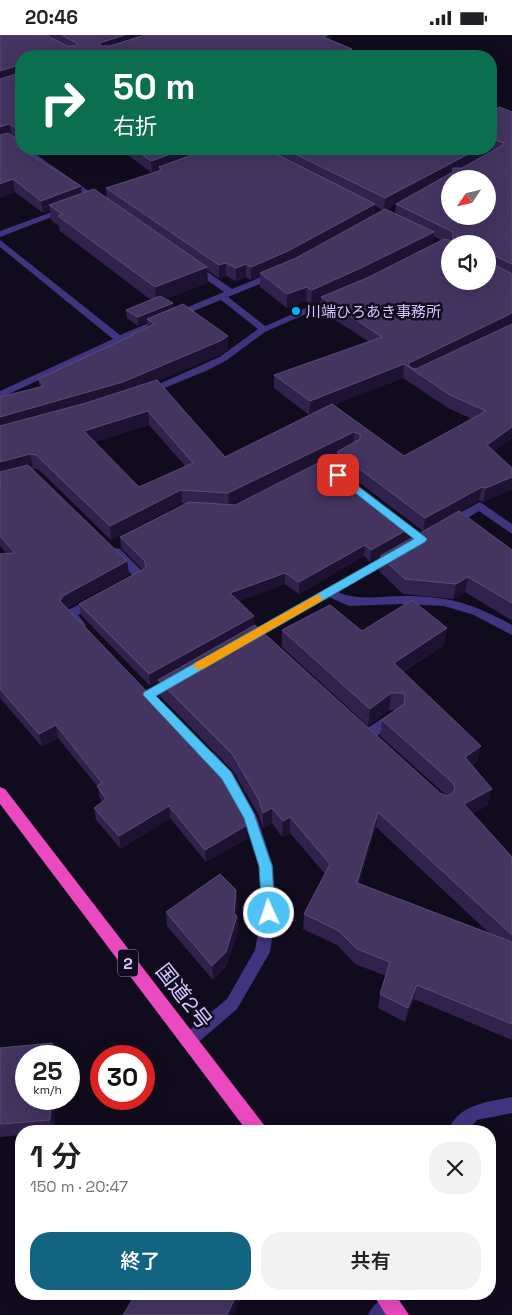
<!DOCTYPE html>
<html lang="ja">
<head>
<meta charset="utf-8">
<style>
	:root { --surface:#fff; --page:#f2f2f2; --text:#202124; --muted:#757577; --accent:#126481 }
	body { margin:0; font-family:"Space Grotesk","Noto Sans JP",sans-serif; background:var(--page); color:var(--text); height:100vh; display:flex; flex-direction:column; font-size:19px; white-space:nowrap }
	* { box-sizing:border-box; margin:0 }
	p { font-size:16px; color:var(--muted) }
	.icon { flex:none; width:28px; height:28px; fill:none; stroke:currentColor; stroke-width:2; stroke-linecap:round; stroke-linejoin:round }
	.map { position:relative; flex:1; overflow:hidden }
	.panel { position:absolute; left:15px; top:1090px; width:481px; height:175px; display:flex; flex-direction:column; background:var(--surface); border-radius:20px; box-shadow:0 5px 20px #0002 }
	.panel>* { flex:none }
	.guide { position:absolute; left:15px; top:15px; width:482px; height:105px; border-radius:20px; box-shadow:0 5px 20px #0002; background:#0b6e4f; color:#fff; overflow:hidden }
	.needle { width:32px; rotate:235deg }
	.fabs { position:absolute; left:441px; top:135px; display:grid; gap:10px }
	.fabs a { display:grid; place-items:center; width:55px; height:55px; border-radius:50%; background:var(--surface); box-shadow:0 5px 20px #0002; font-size:25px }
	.speed { position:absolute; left:15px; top:1010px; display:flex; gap:10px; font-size:25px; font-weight:700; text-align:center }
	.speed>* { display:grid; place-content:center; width:65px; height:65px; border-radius:50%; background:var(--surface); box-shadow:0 5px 20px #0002; line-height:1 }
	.speed small { font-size:12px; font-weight:400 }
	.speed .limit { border:8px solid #d22; background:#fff; color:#111 }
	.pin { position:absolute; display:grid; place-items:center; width:42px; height:42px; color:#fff; margin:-21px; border-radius:10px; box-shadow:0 2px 8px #0006 }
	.me { position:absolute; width:55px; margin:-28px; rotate:357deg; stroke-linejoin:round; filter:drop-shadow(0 0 4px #0008) }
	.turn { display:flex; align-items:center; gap:18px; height:105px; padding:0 15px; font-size:22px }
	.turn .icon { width:65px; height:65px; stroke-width:2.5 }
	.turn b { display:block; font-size:35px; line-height:42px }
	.round { display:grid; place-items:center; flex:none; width:52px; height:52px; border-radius:20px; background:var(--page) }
	.head { display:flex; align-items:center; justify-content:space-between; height:85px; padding:0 15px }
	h1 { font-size:30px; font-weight:600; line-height:38px }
	.action { display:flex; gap:10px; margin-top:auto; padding:10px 15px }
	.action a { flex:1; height:58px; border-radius:20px; background:var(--accent); color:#fff; font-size:20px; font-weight:600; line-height:58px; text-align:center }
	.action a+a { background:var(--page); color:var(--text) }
	.status { display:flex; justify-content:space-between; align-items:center; height:35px; padding:0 25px; background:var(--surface); direction:ltr }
	.status svg { height:14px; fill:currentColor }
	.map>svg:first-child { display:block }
</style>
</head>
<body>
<div class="status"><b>20:46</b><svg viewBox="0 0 49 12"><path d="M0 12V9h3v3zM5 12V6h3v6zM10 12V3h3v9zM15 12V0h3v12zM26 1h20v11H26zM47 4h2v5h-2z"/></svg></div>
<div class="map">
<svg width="512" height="1280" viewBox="0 0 512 1280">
	<rect width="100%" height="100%" fill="#110b1e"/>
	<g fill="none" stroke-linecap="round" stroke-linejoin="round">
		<!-- service -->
		<g fill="#41347f" fill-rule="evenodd">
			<path d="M337 259 342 262 340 264 267 296 264 297 259 294Z"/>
			<path d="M224 320 227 321V325L208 335 150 359H142L141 357Z"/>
		</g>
		<!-- minor -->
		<g fill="#41347f" fill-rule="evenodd">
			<path d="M491 71 512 78V83L491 76Z"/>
			<path d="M20 112 28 114 103 166 96 168 20 116Z"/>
			<path d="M63 173 70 175 0 202V196Z"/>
			<path d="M0 205 120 300 224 257 190 233V229H196L232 254 271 238H277V242L228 262 269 294 227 325H221V321L258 294 221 265 149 294 0 363V356L113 304 0 212Z"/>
			<path d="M351 413 355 414 356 416 355 418 317 437H309L308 435Z"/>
			<path d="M480 467 512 489V499L479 476 454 491H446L444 488 446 485Z"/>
			<path d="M398 482 426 501 428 504 426 507H418L394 489 392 486 394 483Z"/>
			<path d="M116 513 120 514 144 538 146 541C142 547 131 551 125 549L123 546 132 540 110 517Z"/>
			<path d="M393 516 399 520 397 523 338 557C358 566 380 561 402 561 448 561 472 568 512 590V600L474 580 444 571 402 569 349 571 329 562 252 606H244L242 603 244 600Z"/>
			<path d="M94 562 98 563 100 566 98 569 78 580 86 590 84 593H76L64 579 66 576Z"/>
			<path d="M174 640 178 642 180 645 178 648 152 663H144L142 660 144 657Z"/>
			<path d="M395 675 400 676 401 680 400 684 373 704 368 705 363 704 361 700 363 696Z"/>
			<path d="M209 717 214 718 232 737 257 782 273 831 276 878 270 917 237 974 194 1011 188 1014 182 1011 180 1006 182 1001 227 964 255 915 262 878 259 831 243 783 222 745 204 726 202 722 204 718Z"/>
			<path d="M512 1062V1078L477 1085 467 1096H448C458 1069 487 1067 512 1062Z"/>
			<path d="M390 1260 396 1263 399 1269 396 1275 391 1280H368C372 1270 381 1264 390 1260Z"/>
		</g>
		<!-- trunk -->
		<g fill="#eb49c0" fill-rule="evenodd">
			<path d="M0 752 5 754 264 1090 267 1096H247L0 769Z"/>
			<path d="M373 1259H395L409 1280H386Z"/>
		</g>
	</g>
	<!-- wall -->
	<g fill="#31224d" fill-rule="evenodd">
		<path d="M0 0H331V5L352 14V21H21V107L26 117 82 158 107 164 106 153 152 138 120 114H491V76L512 77V403L494 416 512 433V454L483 467 479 465 460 476 512 515V585H511L465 557 453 564 403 559 379 536 380 521 370 527 364 521 299 559 285 549 239 566 254 581V590L440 758 446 760 380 701 382 685 396 675H389L368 691 282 612V595L362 596 444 610 403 637 477 727 472 730 488 770 472 779 512 822V1005L414 964 405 987 378 973 380 959 386 941 355 929 337 910 303 894 304 879 325 839 290 798 282 802 272 788 263 794 259 781 233 736 160 661 159 646 150 651 81 580 79 569 143 535 121 513 120 502 186 469 182 468 111 505 38 434 31 433 127 526 129 540 67 573 248 803 206 827 170 783 121 814 96 785 94 773 102 767 100 763 98 752 58 703 42 712 0 663V519H7L0 511V362L40 352 38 344 133 301 132 299 147 292V287L138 291 127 283 126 275 151 265 60 196 59 191 51 185 50 175 43 178 15 157 0 163ZM396 169 395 179 387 174ZM375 171 382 175 374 180ZM433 201 441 205 432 210ZM207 235 219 243 226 241 236 246 246 242 251 245 260 242V252L287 273 306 266 311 269 321 265 320 275 369 307 274 340V353L309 380 225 422 158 346 221 319 228 314V301L173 273 165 264 208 248ZM403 343 448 373 472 384 404 421 333 370ZM149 390 186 432 139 452 94 407ZM337 418 336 430 423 496 411 503 412 492 231 470ZM376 792 490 899 359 848Z"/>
		<path d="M31 114H60L40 120Z"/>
		<path d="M236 855 237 870 236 880 237 881 238 896 226 931 213 945 167 891 166 877Z"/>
		<path d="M0 1013 55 1064V1096H21V1100L0 1102Z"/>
	</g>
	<!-- shaded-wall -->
	<g fill="#1d1232">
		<path d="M125 0H159L100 20 99 8Z"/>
		<path d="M328 0H331L330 11 323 2Z"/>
		<path d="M352 14V21H337Z"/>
		<path d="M19 30 20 42 0 48V36Z"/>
		<path d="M9 89 11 101 0 104V92Z"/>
		<path d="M494 105 492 117 384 176 385 163 478 114H491V106Z"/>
		<path d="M21 110V114H26L27 122 16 111Z"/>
		<path d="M39 114H60L40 120Z"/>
		<path d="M185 114H219L159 132V136L152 139 151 126Z"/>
		<path d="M13 144 15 157 0 163V149Z"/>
		<path d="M81 151 83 163 49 170 50 175 43 178 41 166Z"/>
		<path d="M375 169 374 182 288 229 260 238V242L251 245V232Z"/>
		<path d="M434 197 432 211 360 247 321 262V265L311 269 312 255Z"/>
		<path d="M226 228V241L219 243V230Z"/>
		<path d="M246 229V242L236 246V233Z"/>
		<path d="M207 232 208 248 156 268 155 252Z"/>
		<path d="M307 252 306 266 287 273V259Z"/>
		<path d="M173 268V277L147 284V287L138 291V282Z"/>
		<path d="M512 278V290L416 337 408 332 409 328Z"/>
		<path d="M228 301V314L221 319 124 360 0 396V382Z"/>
		<path d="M404 329 403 343 309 380 310 366Z"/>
		<path d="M148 376 149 390 86 410 84 396Z"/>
		<path d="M512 392V403L484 423 487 410Z"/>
		<path d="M354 397 353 410 337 417V418L229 471 228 458Z"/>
		<path d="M30 419 33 432 0 441V427Z"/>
		<path d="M512 442V454L483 467 486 453Z"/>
		<path d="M482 452 479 465 423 497 425 483Z"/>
		<path d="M181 455 182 468 111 505 110 491Z"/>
		<path d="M412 492 411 504 370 527 371 515Z"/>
		<path d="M365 510 364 521 299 559V547Z"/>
		<path d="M127 526 129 540 65 574 60 566 63 561Z"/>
		<path d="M285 538V549L230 569V558Z"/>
		<path d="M468 542 465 557 453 564 456 549Z"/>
		<path d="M254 581V592L150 651 149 639Z"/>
		<path d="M447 593 444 610 391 644 394 628Z"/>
		<path d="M391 658 389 675 368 691 370 674Z"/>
		<path d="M56 690 58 703 42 712 39 699Z"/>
		<path d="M481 711 477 727 462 738 465 722Z"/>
		<path d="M492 754 488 770 460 785 464 769Z"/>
		<path d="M169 771 170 783 121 814 119 801Z"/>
		<path d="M272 773V788L263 794V778Z"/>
		<path d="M378 777 376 792 355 863 357 848Z"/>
		<path d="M290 782V798L282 802 283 786Z"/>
		<path d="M247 790 248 803 206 827 205 815Z"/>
		<path d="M236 855 237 870 235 888 237 881 238 896 226 931 213 945 212 931 234 879Z"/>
		<path d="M417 950 414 964 405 987 408 973Z"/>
		<path d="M52 1008 56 1021H52Z"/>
		<path d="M51 1064H55V1096L50 1085Z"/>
		<path d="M237 1259H243L233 1280H227Z"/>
	</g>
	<!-- building -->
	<g fill="#433460" stroke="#5a4b79" fill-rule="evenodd">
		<path d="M0 0H46L67 11H76L78 9 62 0H125L99 8 101 11H110L145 0H328L323 2 352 14 337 21H21V100L20 95 9 89 0 92V44L20 38 21 32 19 30 0 36Z"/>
		<path d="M500 72 512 77V229L489 218V227L512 239V278L409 328 408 330 414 334 418 333 512 289V392L487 410 512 433V442L486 453 482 452 425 483 337 417 360 404V399L354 397 228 458 181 455 110 491 36 420 30 419 0 427V391L86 368 157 345 225 422 332 369 404 421 486 376 450 360 404 329 310 366 274 340 382 302 321 262 369 242 444 204 453 206V197L396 169 453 137V133H462L503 110 504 108 494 105 491 106V76ZM450 144H488V181H450ZM450 209H488V246H450ZM148 376 193 428 139 452 84 396Z"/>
		<path d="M8 98 21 107V110L16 111 81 151 41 166 13 144 0 149V100Z"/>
		<path d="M135 114H185L151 126Z"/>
		<path d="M208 114H266L375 169 288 216 251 232 246 229 236 233 226 228 219 230 106 153 162 135 159 132Z"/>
		<path d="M285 114H478L385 163Z"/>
		<path d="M94 154 207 232 155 252 58 181 62 179 49 170Z"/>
		<path d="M385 174 434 197 361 233 312 255 307 252 287 259 260 238 296 223Z"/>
		<path d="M160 261 173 268 138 282 126 275Z"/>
		<path d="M183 269 228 301 220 306 123 347 0 382V362L44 351 38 344 133 300 132 299 155 289 147 284Z"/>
		<path d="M324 425 412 492 371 515 365 510 299 547 285 538 230 558 254 581 149 639 79 569 144 534 146 531 144 525 120 502 189 467 235 470Z"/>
		<path d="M28 430 127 526 63 561 60 566 220 733 241 771 247 790 205 815 169 771 119 801 94 773 106 764 97 751 102 748 56 690 39 699 0 654V519L15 518 0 501V449H1L0 446V437Z"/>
		<path d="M459 476 512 515V568L468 542 456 549 405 544 380 521Z"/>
		<path d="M412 565 447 593 394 628 481 711 465 722 492 754 464 769 512 822V900L378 777 357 848 512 907V989L417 950 408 973 380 959 390 927 357 914 339 896 304 879 330 829 290 782 283 786 272 773 263 778 259 765 233 720 158 645 255 590 440 758 447 761 452 759 455 754 453 748 382 685 404 669 405 664 404 658H391L370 674 282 595 330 570 362 596Z"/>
		<path d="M220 839 236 855 234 879 237 881 226 917 212 931 166 877Z"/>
		<path d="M52 1008V1021H26V1064H51L50 1085 0 1089V1013Z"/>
		<path d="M136 1259H237L227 1280H123Z"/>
	</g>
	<!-- route -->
	<path fill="#4fc3f7" stroke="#337fa1" d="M338 436 425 502 427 504 425 507 156 661 231 737 254 779 272 831 275 878 273 882 269 884 264 882 262 878 259 831 244 783 222 744 143 660 144 657 414 504 335 442 334 440Z"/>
	<!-- slow -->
	<path fill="#f59e0b" d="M317 560 321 561 322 564 321 566 203 634H195L194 631 195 628Z"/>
	<!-- markers -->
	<circle fill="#00b7f3" stroke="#110b1e" stroke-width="2" cx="296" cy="276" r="5"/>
	<g text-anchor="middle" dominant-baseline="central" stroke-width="5" stroke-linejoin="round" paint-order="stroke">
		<!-- far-poi labels -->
		<g font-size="15" fill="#d6c8ff" stroke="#110b1e" text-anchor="start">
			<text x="306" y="276">川端ひろあき事務所</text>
		</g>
		<!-- shield labels -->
		<rect fill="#110b1e" stroke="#9b8fbc" stroke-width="1" x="118" y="914.5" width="20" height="27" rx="4"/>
		<g font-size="16" font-weight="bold" fill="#d6c8ff">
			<text x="128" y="928">2</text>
		</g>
		<!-- near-street labels -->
		<g font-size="21" fill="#d6c8ff" stroke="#110b1e">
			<text transform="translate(184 961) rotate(52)">国道2号</text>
		</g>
	</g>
</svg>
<div class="fabs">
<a><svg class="needle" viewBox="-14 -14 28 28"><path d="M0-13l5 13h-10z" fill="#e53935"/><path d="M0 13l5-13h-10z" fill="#757577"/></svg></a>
<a><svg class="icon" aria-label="sound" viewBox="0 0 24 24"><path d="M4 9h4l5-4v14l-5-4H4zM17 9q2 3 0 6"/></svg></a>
</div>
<div class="speed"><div>25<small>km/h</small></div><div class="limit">30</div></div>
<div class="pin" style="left:338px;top:440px;background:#d93025"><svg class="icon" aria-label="arrive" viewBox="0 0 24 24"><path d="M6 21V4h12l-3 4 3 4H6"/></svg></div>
<svg class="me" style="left:269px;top:878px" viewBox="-20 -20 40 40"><circle r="17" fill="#4fc3f7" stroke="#fff" stroke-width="3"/><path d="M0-11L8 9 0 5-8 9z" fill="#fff"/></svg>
<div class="guide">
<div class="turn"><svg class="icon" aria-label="right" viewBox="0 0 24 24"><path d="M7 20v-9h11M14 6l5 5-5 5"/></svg><div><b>50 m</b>右折</div></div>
</div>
<section class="panel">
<div class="head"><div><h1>1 分</h1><p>150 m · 20:47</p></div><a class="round"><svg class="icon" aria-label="close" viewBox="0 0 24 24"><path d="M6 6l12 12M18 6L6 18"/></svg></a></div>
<div class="action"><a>終了</a><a>共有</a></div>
</section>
</div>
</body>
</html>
